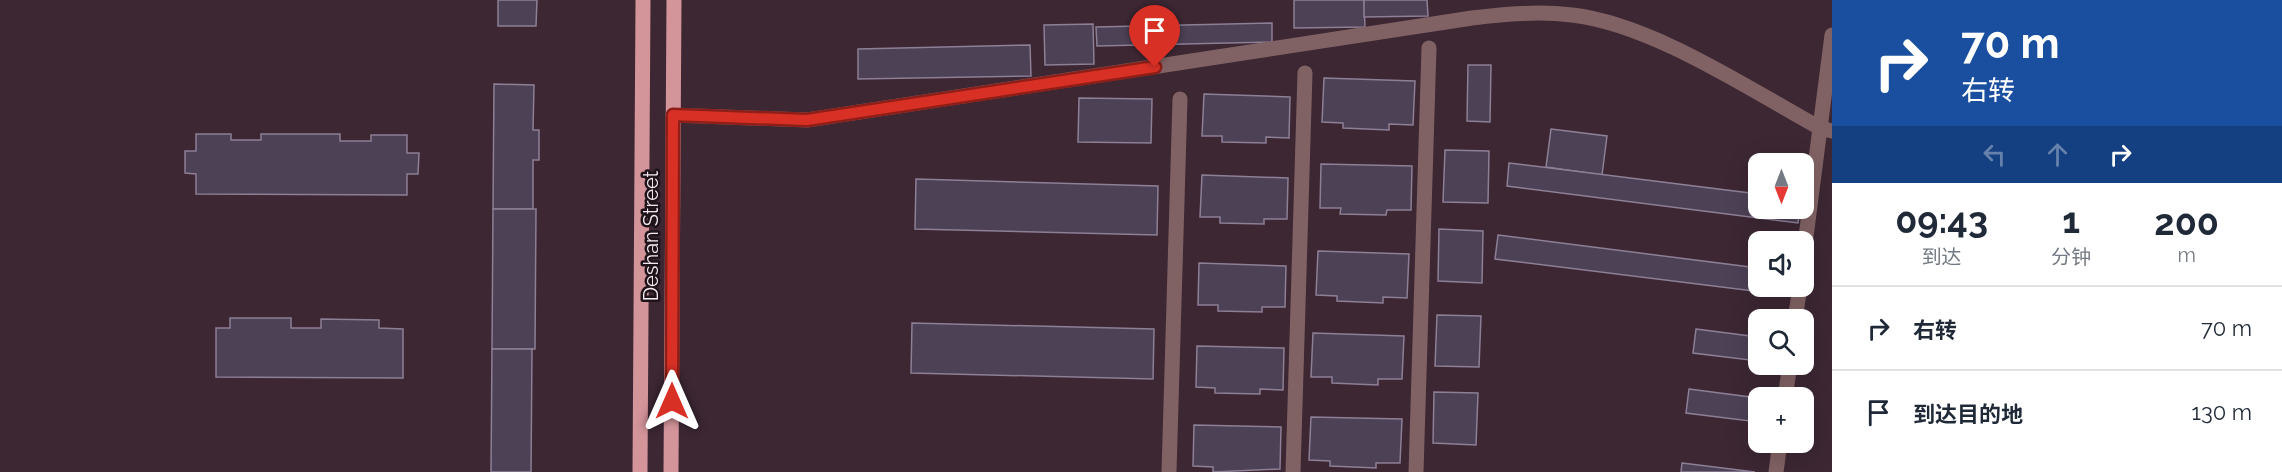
<!DOCTYPE html>
<html lang="zh">
<head>
<meta charset="utf-8">
<style>
	:root { --surface:#fff; --page:#f2f2f3; --text:#1f2937; --muted:#747a83; --line:#e0e1e3 }
	body { margin:0; font-family:Raleway,"Noto Sans SC",sans-serif; background:var(--page); color:var(--text); height:100vh; display:flex; flex-direction:column; font-size:22px; white-space:nowrap }
	* { box-sizing:border-box; margin:0 }
	p { font-size:20px; color:var(--muted) }
	.icon { flex:none; width:33px; height:33px; fill:none; stroke:currentColor; stroke-width:2; stroke-linecap:round; stroke-linejoin:round }
	.map { position:relative; flex:1; overflow:hidden }
	.side { display:flex; flex-direction:column; background:var(--surface); width:450px }
	.side>* { flex:none }
	.guide { background:#1a4fa0; color:#fff; overflow:hidden }
	.needle { width:39px; rotate:180deg }
	.controls { position:absolute; left:1748px; top:153px; display:grid; gap:12px }
	.controls a { display:grid; place-items:center; width:66px; height:66px; border-radius:12px; background:var(--surface); box-shadow:0 6px 24px #0002; font-size:30px }
	.pin { position:absolute; display:grid; place-items:center; width:51px; height:51px; color:#fff; margin:-62px -26px; border-radius:50% 50% 50% 0; rotate:-45deg; box-shadow:0 0 6px #0007 }
	.pin .icon { rotate:45deg }
	.me { position:absolute; width:66px; margin:-33px; rotate:0deg; stroke-linejoin:round; filter:drop-shadow(0 0 4px #0008) }
	.turn { display:flex; align-items:center; gap:21px; height:126px; padding:0 30px; font-size:27px }
	.turn .icon { width:78px; height:78px; stroke-width:2.5 }
	.turn b { display:block; font-size:42px; line-height:51px }
	.lanes { display:flex; align-items:center; height:57px; padding:0 30px; background:#0003; justify-content:center; gap:30px; direction:ltr }
	.lanes .off { opacity:.35 }
	.eta { display:flex; justify-content:space-evenly; align-items:center; height:102px; text-align:center }
	.eta b { font-size:36px; font-weight:700; line-height:42px }
	ul { padding:0; list-style:none }
	li { display:flex; align-items:center; gap:18px; height:84px; padding:0 30px; border-top:2px solid var(--line) }
	li div { flex:1 }
	li b { display:block; font-size:22px }
	li em { font-style:normal }
	main { display:flex; flex:1; min-height:0 }
	.map>svg:first-child { display:block }
</style>
</head>
<body>
<main>
<div class="map">
<svg width="1832" height="472" viewBox="0 0 1832 472">
	<rect width="100%" height="100%" fill="#3c2733"/>
	<!-- building -->
	<g fill="#4d4155" stroke="#8d7f96" stroke-width="1.5">
		<path d="M498 0H537L536 26H498Z"/>
		<path d="M1294 0H1364L1365 27 1294 28Z"/>
		<path d="M1364 0H1427L1428 16 1364 17Z"/>
		<path d="M1272 23V42L1097 46 1096 27Z"/>
		<path d="M1093 24 1094 64 1045 65 1044 25Z"/>
		<path d="M1030 45 1031 76 858 79V49Z"/>
		<path d="M1468 65H1491L1490 122 1467 121Z"/>
		<path d="M1324 78 1415 81 1413 125 1389 124V130L1343 128V123L1322 122Z"/>
		<path d="M494 84 534 85 533 130H539V160H533V209H493Z"/>
		<path d="M1204 94 1290 97 1289 138 1266 137V143L1222 142V136H1202Z"/>
		<path d="M1079 98 1152 99 1151 143 1078 142Z"/>
		<path d="M1551 129 1607 136 1602 175 1546 167Z"/>
		<path d="M196 134H231V140H261V134H340V141H371V135H407V153H419L418 174H407V195L196 194V174L185 173V151H196Z"/>
		<path d="M1445 150 1489 151 1488 203 1443 202Z"/>
		<path d="M1509 163 1758 194V208H1800L1798 223 1507 186Z"/>
		<path d="M1321 164 1412 166 1411 210H1387L1386 215 1340 214 1341 208H1320Z"/>
		<path d="M1202 175 1288 178 1287 219H1264V224L1220 223V217H1200Z"/>
		<path d="M916 179 1158 186 1157 235 915 229Z"/>
		<path d="M493 209H536L535 349H492Z"/>
		<path d="M1439 229 1483 231 1482 283 1438 281Z"/>
		<path d="M1498 235 1758 268V286H1788L1787 295 1495 259Z"/>
		<path d="M1318 251 1409 254 1407 298 1383 297V303L1337 301V296L1316 295Z"/>
		<path d="M1199 263 1286 266 1285 307H1262V312L1218 311V305H1198Z"/>
		<path d="M1437 315 1481 316 1479 367 1435 366Z"/>
		<path d="M230 318H291V328H321V319L379 320V328L403 329V378L216 377V328H230Z"/>
		<path d="M912 323 1154 329 1153 379 911 373Z"/>
		<path d="M1696 329 1758 337V361L1693 353Z"/>
		<path d="M1313 333 1404 336 1402 379H1378V385L1332 383V377H1311Z"/>
		<path d="M1197 346 1284 348 1283 390 1260 389V394L1215 393V388L1196 387Z"/>
		<path d="M492 349H532L531 472H491Z"/>
		<path d="M1689 389 1758 398V422L1686 413Z"/>
		<path d="M1434 392 1478 393 1476 445 1433 443Z"/>
		<path d="M1311 417 1402 419 1400 463H1376V468L1330 466V461L1309 460Z"/>
		<path d="M1194 425 1281 427 1280 469 1213 472V467L1193 466Z"/>
		<path d="M1682 463 1755 472H1681Z"/>
	</g>
	<g fill="none" stroke-linecap="round" stroke-linejoin="round">
		<!-- service -->
		<g stroke="#816264" stroke-width="15">
			<path d="M1169 472 1180 99"/>
			<path d="M1293 472 1305 73"/>
			<path d="M1416 472 1429 48"/>
		</g>
		<!-- minor -->
		<g stroke="#816264" stroke-width="15">
			<path d="M673 115 807 120 1472 18C1506 14 1538 11 1572 15 1652 24 1749 89 1820 128L1832 131"/>
			<path d="M1803 260 1832 35"/>
			<path d="M1795 320 1800 286"/>
			<path d="M1785 398 1790 364"/>
			<path d="M1776 472 1780 442"/>
		</g>
		<!-- primary -->
		<g stroke="#d3949a" stroke-width="15">
			<path d="M640 472 643 0"/>
			<path d="M671 472 674 0"/>
		</g>
	</g>
	<g fill="none" stroke-linecap="round" stroke-linejoin="round">
		<!-- route casing -->
		<g stroke="#8d1f18" stroke-width="15">
			<path id="route" d="M672 401 673 115 807 120 1155 67"/>
		</g>
		<!-- route -->
		<use href="#route" stroke="#d93025" stroke-width="10"/>
	</g>
	<g text-anchor="middle" dominant-baseline="central" stroke-width="5" stroke-linejoin="round" paint-order="stroke">
		<!-- street labels -->
		<g font-size="20" fill="#f5e7ef" stroke="#1d1319">
			<text transform="translate(651 236) rotate(-90)">Deshan Street</text>
		</g>
	</g>
</svg>
<div class="controls">
<a><svg class="needle" viewBox="-14 -14 28 28"><path d="M0-13l5 13h-10z" fill="#e53935"/><path d="M0 13l5-13h-10z" fill="#747a83"/></svg></a>
<a><svg class="icon" aria-label="sound" viewBox="0 0 24 24"><path d="M4 9h4l5-4v14l-5-4H4zM17 9q2 3 0 6"/></svg></a>
<a><svg class="icon" aria-label="search" viewBox="0 0 24 24"><circle cx="10" cy="10" r="6"/><path d="M15 15l6 6"/></svg></a>
<a>+</a>
</div>
<div class="pin" style="left:1155px;top:67px;background:#d93025"><svg class="icon" aria-label="arrive" viewBox="0 0 24 24"><path d="M6 21V4h12l-3 4 3 4H6"/></svg></div>
<svg class="me" style="left:672px;top:401px" viewBox="-20 -20 40 40"><path d="M0-17L14 15 0 8-14 15z" fill="#d93025" stroke="#fff" stroke-width="4"/></svg>
</div>
<section class="side">
<div class="guide">
<div class="turn"><svg class="icon" aria-label="right" viewBox="0 0 24 24"><path d="M7 20v-9h11M14 6l5 5-5 5"/></svg><div><b>70 m</b>右转</div></div>
<div class="lanes"><svg class="icon off" aria-label="left" viewBox="0 0 24 24"><path d="M17 20v-9H6M10 6l-5 5 5 5"/></svg><svg class="icon off" aria-label="ahead" viewBox="0 0 24 24"><path d="M12 20V5M6 11l6-6 6 6"/></svg><svg class="icon" aria-label="right" viewBox="0 0 24 24"><path d="M7 20v-9h11M14 6l5 5-5 5"/></svg></div>
</div>
<div class="eta">
<div><b>09:43</b><p>到达</p></div>
<div><b>1</b><p>分钟</p></div>
<div><b>200</b><p>m</p></div>
</div>
<ul>
<li><svg class="icon" aria-label="right" viewBox="0 0 24 24"><path d="M7 20v-9h11M14 6l5 5-5 5"/></svg><div><b>右转</b></div><em>70 m</em></li>
<li><svg class="icon" aria-label="arrive" viewBox="0 0 24 24"><path d="M6 21V4h12l-3 4 3 4H6"/></svg><div><b>到达目的地</b></div><em>130 m</em></li>
</ul>
</section>
</main>
</body>
</html>
